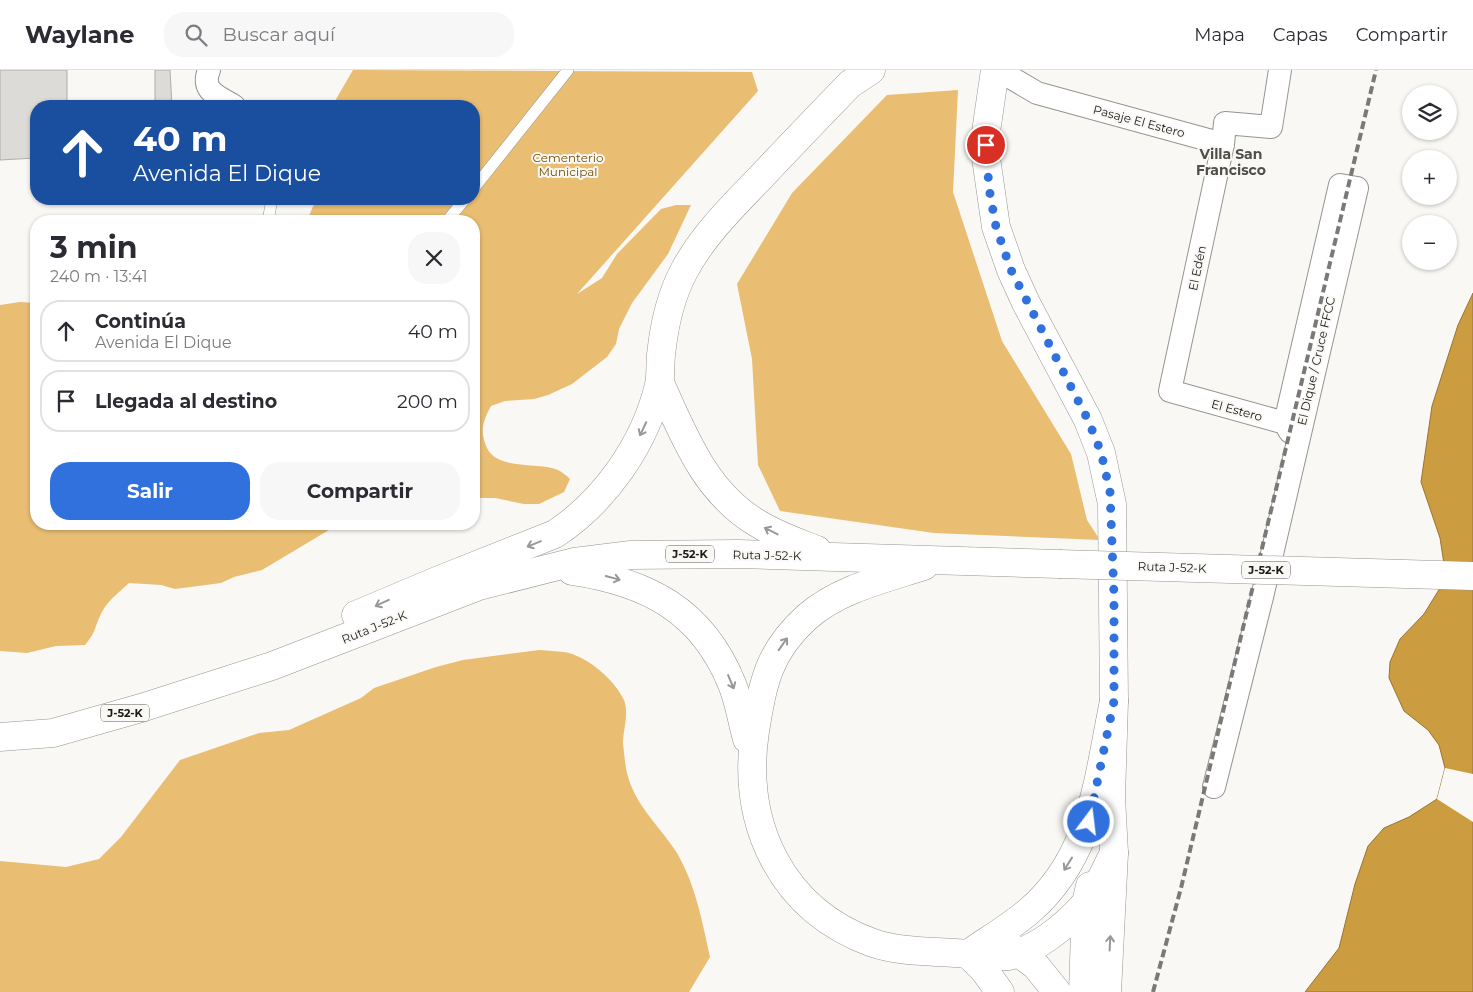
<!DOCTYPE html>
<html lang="es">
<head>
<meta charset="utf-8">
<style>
	:root { --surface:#fff; --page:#f7f7f7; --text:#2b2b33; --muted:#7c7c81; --line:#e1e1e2; --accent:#3071de }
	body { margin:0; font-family:Montserrat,sans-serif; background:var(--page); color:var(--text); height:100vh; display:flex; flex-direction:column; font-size:19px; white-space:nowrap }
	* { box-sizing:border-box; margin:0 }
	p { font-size:16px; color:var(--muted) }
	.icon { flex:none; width:28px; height:28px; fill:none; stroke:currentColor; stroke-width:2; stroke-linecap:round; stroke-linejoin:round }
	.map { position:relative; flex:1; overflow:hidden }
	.details { position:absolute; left:30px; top:145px; width:450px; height:315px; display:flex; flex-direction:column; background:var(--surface); border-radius:20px; box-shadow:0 1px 4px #0004 }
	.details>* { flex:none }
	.guide { position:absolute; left:30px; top:30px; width:450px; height:105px; border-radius:20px; box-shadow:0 1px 4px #0004; background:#1a4fa0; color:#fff; overflow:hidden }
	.controls { position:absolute; left:1402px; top:15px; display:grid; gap:10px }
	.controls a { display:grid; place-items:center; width:55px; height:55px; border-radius:50%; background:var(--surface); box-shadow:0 1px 4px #0004; font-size:25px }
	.pin { position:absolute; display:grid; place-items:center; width:42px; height:42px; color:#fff; margin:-21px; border:2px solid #fff; border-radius:50%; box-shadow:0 1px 5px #0007 }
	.me { position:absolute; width:55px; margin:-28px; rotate:15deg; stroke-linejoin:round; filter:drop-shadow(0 0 4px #0008) }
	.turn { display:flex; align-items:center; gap:18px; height:105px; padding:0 20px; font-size:22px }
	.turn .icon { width:65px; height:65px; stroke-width:2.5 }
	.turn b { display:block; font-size:35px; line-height:42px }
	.round { display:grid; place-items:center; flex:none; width:52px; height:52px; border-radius:20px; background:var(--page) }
	.summary { display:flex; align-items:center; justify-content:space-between; height:85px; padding:0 20px }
	h1 { font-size:30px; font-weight:700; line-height:38px }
	.primary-button { display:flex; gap:10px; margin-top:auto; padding:10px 20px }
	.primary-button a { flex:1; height:58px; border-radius:20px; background:var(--accent); color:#fff; font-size:20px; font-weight:700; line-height:58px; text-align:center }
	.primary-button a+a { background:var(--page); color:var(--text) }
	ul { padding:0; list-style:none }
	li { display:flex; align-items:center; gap:15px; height:62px; margin:0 10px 8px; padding:0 10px; border:2px solid var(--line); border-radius:20px }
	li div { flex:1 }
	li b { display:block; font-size:19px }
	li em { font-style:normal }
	header { display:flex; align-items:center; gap:30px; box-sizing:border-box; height:70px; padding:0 25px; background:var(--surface); border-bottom:1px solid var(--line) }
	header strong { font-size:24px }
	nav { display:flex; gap:28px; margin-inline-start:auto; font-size:18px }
	.search { width:350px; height:45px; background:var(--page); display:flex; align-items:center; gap:12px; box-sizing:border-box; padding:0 18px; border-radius:20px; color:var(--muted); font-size:19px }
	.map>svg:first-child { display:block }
</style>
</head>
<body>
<header>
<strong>Waylane</strong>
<div class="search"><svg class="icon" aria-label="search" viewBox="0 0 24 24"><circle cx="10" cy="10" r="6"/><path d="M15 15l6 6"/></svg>Buscar aquí</div>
<nav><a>Mapa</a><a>Capas</a><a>Compartir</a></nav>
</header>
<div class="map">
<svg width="1473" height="922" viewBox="0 0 1473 922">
	<rect width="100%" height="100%" fill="#faf8f4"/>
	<!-- green -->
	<g fill="#e9bd72">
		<path d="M353 0 752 2 758 21 577 224 602 208 617 184 661 139 676 135H691L668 184 632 233 619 259 616 274 607 287 572 314 548 325 534 329 505 331 491 336C484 349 480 359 485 373 493 402 536 391 558 400 562 402 567 406 570 409L564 422 539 434H524L495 428H474V151H307L316 129H474V36H332Z"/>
		<path d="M958 20 953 122 1002 271 1071 384 1087 450 1100 470 934 463 780 441 758 395 752 289 737 214 792 123 887 25Z"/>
		<path d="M20 232 36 233V454H348L334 457 262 500 234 507 221 513 175 519 161 515 129 513C118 523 106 532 100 546 94 559 96 562 85 575L56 576 27 583 0 581V235Z"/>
		<path d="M539 580C548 581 560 581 569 583 590 589 613 609 623 628 630 642 623 659 623 673 624 683 625 694 627 703 635 736 660 756 677 783 696 816 702 851 710 887L689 922H0V791L66 797 99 789 121 767 180 690 259 663 289 660 361 628 374 618 436 597 463 590Z"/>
	</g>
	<!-- water -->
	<path fill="#cc9c41" stroke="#977535" d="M1473 223V922H1305L1339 878 1355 814 1368 776 1384 758 1409 747 1437 729 1445 698 1439 675 1428 660 1404 641 1389 608 1390 592 1400 569 1424 544 1440 518 1444 494 1440 468 1421 412 1432 336 1458 255Z"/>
	<!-- pier -->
	<path fill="#faf8f4" d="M1445 698 1473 704V752L1437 729Z"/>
	<!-- building -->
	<g fill="#dddbd8" stroke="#b0aeab">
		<path d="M0 0H67V36H36V88L0 90Z"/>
		<path d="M155 0H170L172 36H155Z"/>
	</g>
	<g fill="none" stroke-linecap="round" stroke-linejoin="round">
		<!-- lane casing -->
		<g stroke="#969491" stroke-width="12">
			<g id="lane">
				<path d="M474 118 568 0"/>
				<path d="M268 151 272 129"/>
				<path d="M447 151 465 129"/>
			</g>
		</g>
		<!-- street casing -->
		<g stroke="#969491" stroke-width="24">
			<g id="street">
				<path d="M209 0C200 22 220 27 234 36"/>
				<path d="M998 0 1037 23 1223 74"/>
				<path d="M1280 0 1271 57 1225 53 1223 74 1170 321 1285 353 1290 362 1293 363"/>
				<path d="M1214 717 1262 527 1357 118 1340 115 1285 353"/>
			</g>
		</g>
		<!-- secondary casing -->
		<g stroke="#969491" stroke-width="29">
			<g id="secondary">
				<path d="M995 0 986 62V88L996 157 1011 200 1026 233 1088 350 1101 383 1112 434 1114 631 1111 727 1114 783 1107 922"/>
				<path d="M1083 922 1086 833 1090 816"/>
			</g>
		</g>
		<!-- primary casing -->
		<g stroke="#969491" stroke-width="29">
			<g id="primary">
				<path d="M660 313C684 366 705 422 757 453 776 465 797 472 817 480"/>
				<path d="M924 496C884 509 839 519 807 547 768 582 763 613 755 661 741 754 781 840 873 873 900 882 927 881 955 883 973 884 990 887 1008 886 1036 880 1066 856 1085 834 1097 821 1105 800 1114 783"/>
				<path d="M572 501C647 512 702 540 732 614 739 631 742 651 747 669"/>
				<path d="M356 545 439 510 555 464C605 431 645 374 659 315 661 305 660 295 661 285 664 256 670 227 684 201 703 165 733 136 761 107 790 76 820 45 850 14L871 0"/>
				<path d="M0 667 53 663 141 638 272 596 479 516 574 492 631 485 738 484 1059 494"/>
				<path d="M1006 873 1036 896 1057 922"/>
				<path d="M968 884C988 870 1009 858 1028 842 1093 787 1098 708 1114 631"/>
				<path d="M968 884 984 900 1000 922"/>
			</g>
		</g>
		<!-- lane -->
		<use href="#lane" stroke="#fff" stroke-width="11"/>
		<!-- street -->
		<use href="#street" stroke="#fff" stroke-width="22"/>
		<!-- secondary -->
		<use href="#secondary" stroke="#fff" stroke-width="28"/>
		<!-- primary -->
		<use href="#primary" stroke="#fff" stroke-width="28"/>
		<!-- rail -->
		<path stroke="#7a7977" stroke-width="4" stroke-dasharray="8 4" stroke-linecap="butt" d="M1153 922 1181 818 1376 0"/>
		<!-- primary-bridge casing -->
		<g stroke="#969491" stroke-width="29" stroke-linecap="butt">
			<path id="primary-bridge" d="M1059 494 1473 506"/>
		</g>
		<!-- primary-bridge -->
		<use href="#primary-bridge" stroke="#fff" stroke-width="28"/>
	</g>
	<!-- one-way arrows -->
	<defs><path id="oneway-shaft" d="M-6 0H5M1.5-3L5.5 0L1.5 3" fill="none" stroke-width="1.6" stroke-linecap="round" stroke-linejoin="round" transform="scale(1.25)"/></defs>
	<g stroke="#999898">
		<use href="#oneway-shaft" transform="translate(643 359) rotate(115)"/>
		<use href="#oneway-shaft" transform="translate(771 461) rotate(-153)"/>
		<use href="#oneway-shaft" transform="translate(534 474) rotate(158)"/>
		<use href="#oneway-shaft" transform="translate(613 508) rotate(15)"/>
		<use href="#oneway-shaft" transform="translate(382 533) rotate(155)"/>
		<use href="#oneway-shaft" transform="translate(783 574) rotate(-55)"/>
		<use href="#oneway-shaft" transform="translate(731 612) rotate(67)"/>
		<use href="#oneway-shaft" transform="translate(1068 794) rotate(122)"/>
		<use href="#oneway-shaft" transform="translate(1110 873) rotate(-87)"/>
	</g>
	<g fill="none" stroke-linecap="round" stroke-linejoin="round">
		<!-- route -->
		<path stroke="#3071de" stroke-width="9" stroke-dasharray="0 16.2" d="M986 75 989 118 996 157 1011 200 1088 350 1101 382 1110 422 1114 526V631L1089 752"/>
	</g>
	<g text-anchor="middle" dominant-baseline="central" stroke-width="4" stroke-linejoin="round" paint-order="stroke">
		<!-- shield labels -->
		<g fill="#faf8f4" stroke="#5f5d5b" stroke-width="1">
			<rect x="666" y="475.5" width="48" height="17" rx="4"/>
			<rect x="1242" y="491.5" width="48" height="17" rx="4"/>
			<rect x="101" y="634.5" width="48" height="17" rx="4"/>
		</g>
		<g font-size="11" font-weight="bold" fill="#1c1b1a">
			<text x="690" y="484">J-52-K</text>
			<text x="1266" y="500">J-52-K</text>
			<text x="125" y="643">J-52-K</text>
		</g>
		<!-- street labels -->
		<g font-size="12" fill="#1c1b1a" stroke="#faf8f4">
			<text transform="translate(1139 51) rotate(15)">Pasaje El Estero</text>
			<text transform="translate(1197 198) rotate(-78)">El Edén</text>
			<text transform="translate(1316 291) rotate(-77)">El Dique / Cruce FFCC</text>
			<text transform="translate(1237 340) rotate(15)">El Estero</text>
			<text transform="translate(767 485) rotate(1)">Ruta J-52-K</text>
			<text transform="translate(1172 497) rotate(2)">Ruta J-52-K</text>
			<text transform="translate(374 557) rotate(-22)">Ruta J-52-K</text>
		</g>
		<!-- park labels -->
		<g font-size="12" fill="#715008" stroke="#faf8f4">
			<text x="568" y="87">Cementerio<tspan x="568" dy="14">Municipal</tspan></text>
		</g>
		<!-- neighbourhood labels -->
		<g font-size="14" font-weight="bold" fill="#514f4c" stroke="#faf8f4">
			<text x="1231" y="84">Villa San<tspan x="1231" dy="16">Francisco</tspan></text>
		</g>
	</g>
</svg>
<div class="controls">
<a><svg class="icon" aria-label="layers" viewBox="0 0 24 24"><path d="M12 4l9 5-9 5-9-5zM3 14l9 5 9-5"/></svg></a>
<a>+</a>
<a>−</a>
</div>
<div class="pin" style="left:986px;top:75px;background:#d93025"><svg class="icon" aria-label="arrive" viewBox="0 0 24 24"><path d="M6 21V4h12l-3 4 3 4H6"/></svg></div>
<svg class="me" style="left:1089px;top:752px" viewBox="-20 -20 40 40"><circle r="17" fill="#3071de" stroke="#fff" stroke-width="3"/><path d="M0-11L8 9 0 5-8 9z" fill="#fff"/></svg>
<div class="guide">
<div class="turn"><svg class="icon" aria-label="ahead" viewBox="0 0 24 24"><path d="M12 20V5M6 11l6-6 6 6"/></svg><div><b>40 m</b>Avenida El Dique</div></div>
</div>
<section class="details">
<div class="summary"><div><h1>3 min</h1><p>240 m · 13:41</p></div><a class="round"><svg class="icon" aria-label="close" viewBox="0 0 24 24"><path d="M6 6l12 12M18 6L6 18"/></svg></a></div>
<ul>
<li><svg class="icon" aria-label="ahead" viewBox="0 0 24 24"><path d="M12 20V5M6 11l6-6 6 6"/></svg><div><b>Continúa</b><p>Avenida El Dique</p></div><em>40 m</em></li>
<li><svg class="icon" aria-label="arrive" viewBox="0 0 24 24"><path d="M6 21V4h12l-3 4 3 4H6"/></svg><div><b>Llegada al destino</b></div><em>200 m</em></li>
</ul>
<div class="primary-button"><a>Salir</a><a>Compartir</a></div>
</section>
</div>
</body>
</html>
